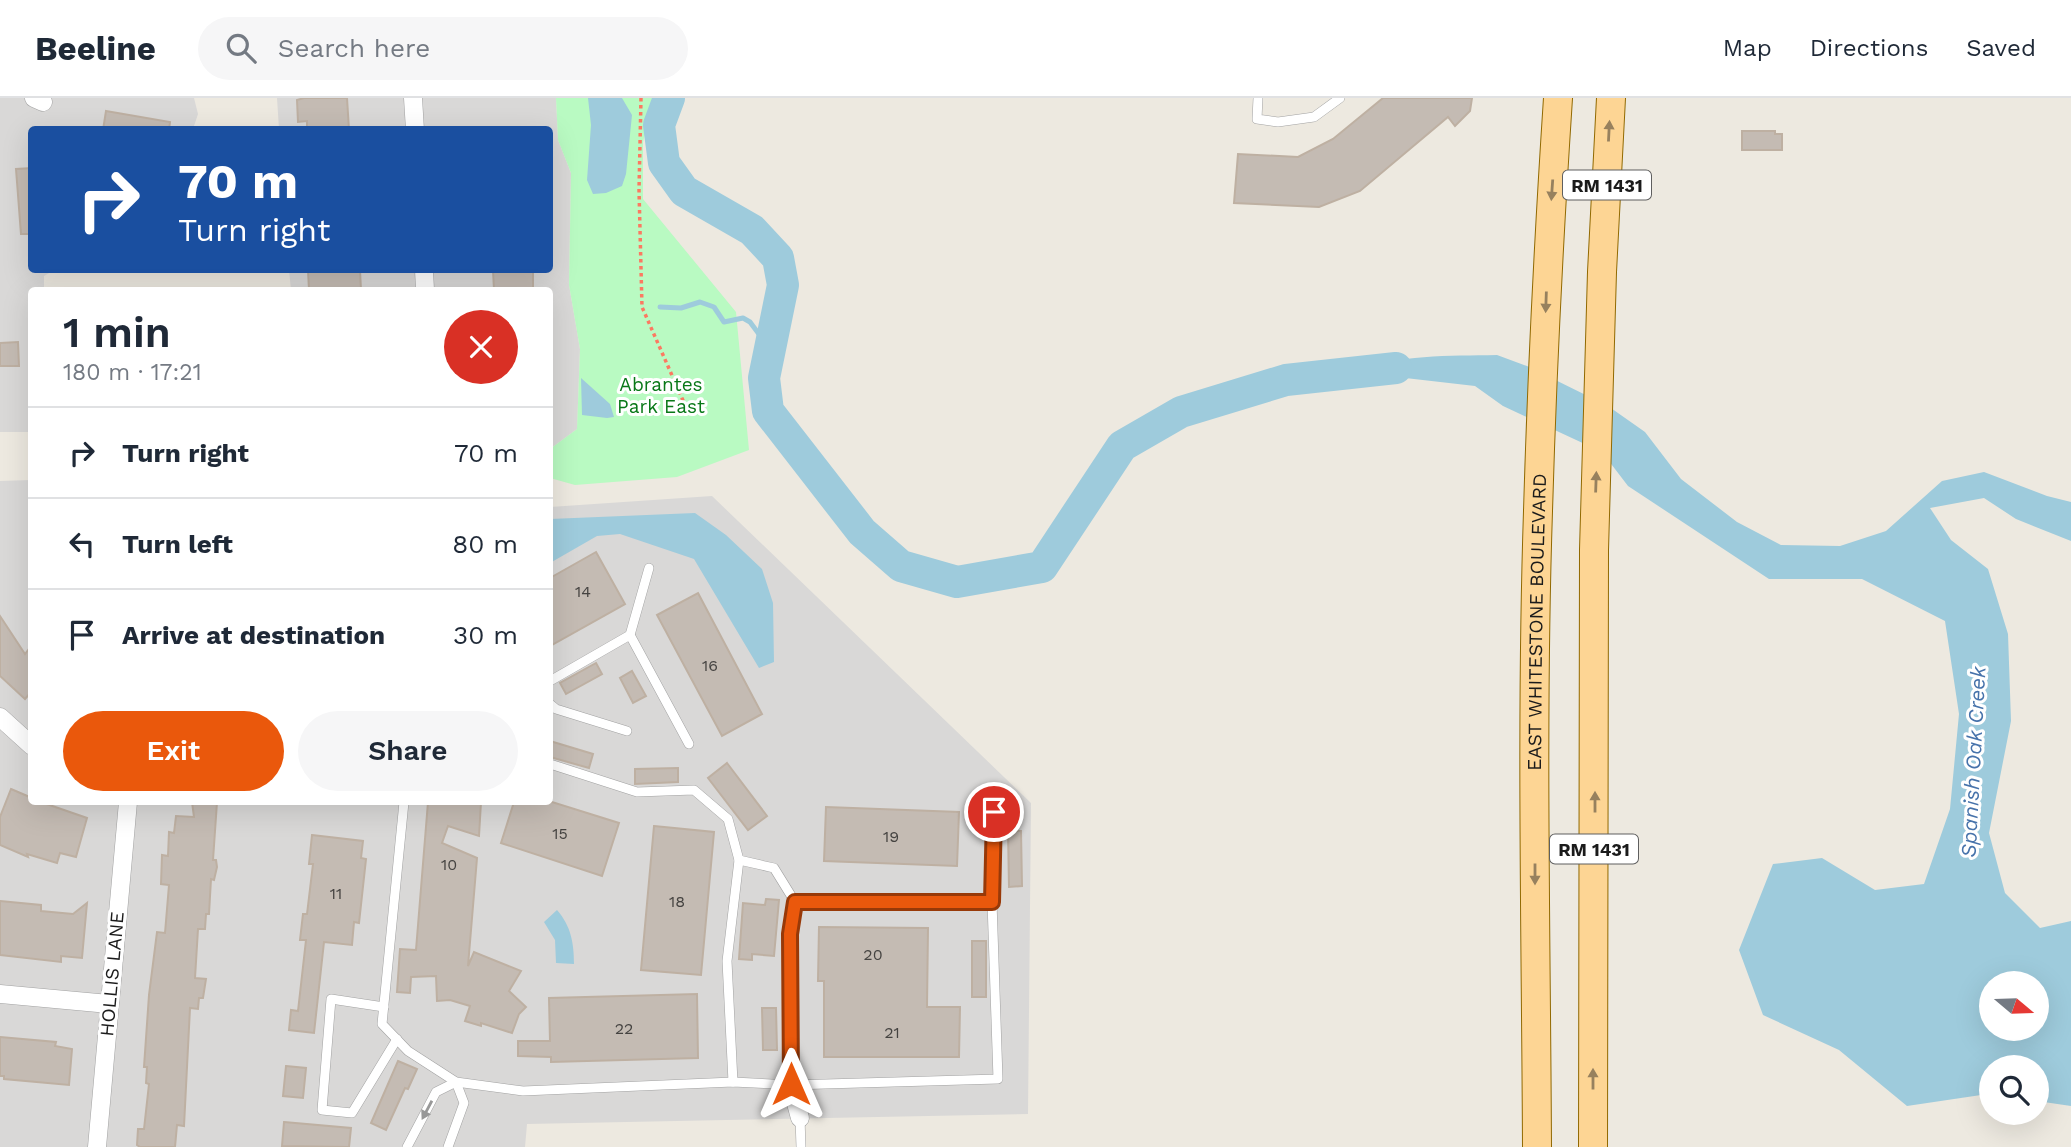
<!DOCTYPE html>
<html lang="en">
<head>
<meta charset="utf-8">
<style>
	:root { --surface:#fff; --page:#f6f6f7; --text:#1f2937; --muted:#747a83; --line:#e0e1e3; --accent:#ea580c }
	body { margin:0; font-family:"Work Sans",sans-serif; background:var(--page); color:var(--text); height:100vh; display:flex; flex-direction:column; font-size:26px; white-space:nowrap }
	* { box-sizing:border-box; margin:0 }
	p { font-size:23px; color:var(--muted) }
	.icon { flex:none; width:38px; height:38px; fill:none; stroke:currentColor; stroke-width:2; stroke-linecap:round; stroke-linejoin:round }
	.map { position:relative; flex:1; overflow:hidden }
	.details { position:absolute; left:28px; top:189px; width:525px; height:518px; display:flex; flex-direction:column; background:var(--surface); border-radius:7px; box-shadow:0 7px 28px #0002 }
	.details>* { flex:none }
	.guide { position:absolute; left:28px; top:28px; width:525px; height:147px; border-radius:7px; box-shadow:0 7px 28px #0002; background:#1a4fa0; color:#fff; overflow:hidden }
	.needle { width:46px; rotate:109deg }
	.controls { position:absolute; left:1979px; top:873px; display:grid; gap:14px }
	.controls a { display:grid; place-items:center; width:70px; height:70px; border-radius:50%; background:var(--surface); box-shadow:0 7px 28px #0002; font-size:35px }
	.pin { position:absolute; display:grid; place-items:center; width:60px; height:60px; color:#fff; margin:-30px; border:4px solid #fff; border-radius:50%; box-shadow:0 2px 7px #0007 }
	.me { position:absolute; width:77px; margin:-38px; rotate:0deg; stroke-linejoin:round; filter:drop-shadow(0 0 5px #0008) }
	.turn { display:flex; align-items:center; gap:24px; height:147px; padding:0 35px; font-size:32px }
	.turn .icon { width:91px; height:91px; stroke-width:2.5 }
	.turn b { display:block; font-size:49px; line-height:60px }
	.round { display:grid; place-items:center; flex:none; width:74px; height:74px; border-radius:37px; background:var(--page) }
	.overview { display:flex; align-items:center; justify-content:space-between; height:119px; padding:0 35px }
	h1 { font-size:42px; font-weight:600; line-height:52px }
	.action { display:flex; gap:14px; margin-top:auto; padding:14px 35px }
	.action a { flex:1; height:80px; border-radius:42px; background:var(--accent); color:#fff; font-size:28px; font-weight:600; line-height:80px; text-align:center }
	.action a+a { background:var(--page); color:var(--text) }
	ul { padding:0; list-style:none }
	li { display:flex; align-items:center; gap:21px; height:91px; padding:0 35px; border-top:2px solid var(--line) }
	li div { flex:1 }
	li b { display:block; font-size:26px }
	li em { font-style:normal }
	header { display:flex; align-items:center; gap:42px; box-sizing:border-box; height:98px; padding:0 35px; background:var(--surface); border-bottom:2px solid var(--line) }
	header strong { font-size:33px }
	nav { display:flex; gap:38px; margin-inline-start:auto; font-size:24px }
	.search { width:490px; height:63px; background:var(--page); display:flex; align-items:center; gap:18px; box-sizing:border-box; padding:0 24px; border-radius:38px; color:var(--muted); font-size:26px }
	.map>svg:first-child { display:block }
</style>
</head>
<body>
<header>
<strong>Beeline</strong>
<div class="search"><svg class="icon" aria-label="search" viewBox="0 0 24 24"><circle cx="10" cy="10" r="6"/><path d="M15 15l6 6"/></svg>Search here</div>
<nav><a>Map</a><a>Directions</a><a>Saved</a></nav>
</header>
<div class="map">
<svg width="2071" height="1049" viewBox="0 0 2071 1049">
	<rect width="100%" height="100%" fill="#ede9e0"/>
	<!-- residential -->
	<g fill="#d9d8d7">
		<path d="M0 0H194L198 16 193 31 32 32V172H54L44 178V192H32L31 334H0Z"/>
		<path d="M277 0H556L558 42 571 75 569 187 580 251 577 331 550 351V192H291L289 172H550V32L279 31Z"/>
		<path d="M31 382 32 704H550V409L712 398 1031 705 1028 1016 527 1026 525 1049H0V383Z"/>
	</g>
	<!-- park -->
	<path fill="#b9fac2" d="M556 0H654L643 44V101L736 214 749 352 677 379 575 387 550 380V351L577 331 580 251 569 187 571 75 558 42Z"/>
	<!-- water -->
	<g fill="#9ecbdc" fill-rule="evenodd">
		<path d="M588 0H622L632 17 626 76 622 88 606 95 593 96 587 82 591 27Z"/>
		<path d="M1497 257 1527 268 1608 308 1645 334 1681 381 1737 424 1781 447 1840 448 1886 433 1942 383 1984 374 2047 398 2071 404V443L2016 421 1984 400 1930 410 1951 442 1988 471 2008 536 2011 623 1989 735 2005 795 2040 830 2071 823V1008L2037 1003V970H1992L1991 998 1981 997 1907 1008 1839 952 1763 917 1739 852 1773 766 1822 760 1875 792 1924 786 1950 711 1959 616 1945 523 1862 481H1769L1628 388 1602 354 1503 308 1475 288 1353 274C1398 256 1449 258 1497 257ZM1992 886H2037V931H1992Z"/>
		<path d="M581 280 610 306 614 319 607 320 582 317Z"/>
		<path d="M695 415 726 437 762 471 773 505 774 564 759 570 694 461 620 436 597 438 550 465V421Z"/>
		<path d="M557 812C571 828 574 845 574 866L556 865 555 842 544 824Z"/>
	</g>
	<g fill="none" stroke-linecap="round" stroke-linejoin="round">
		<!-- stream -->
		<path stroke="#9ecbdc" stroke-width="5" d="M660 209 681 210 700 204 714 209 724 224 743 220 750 224 770 251"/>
		<!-- river -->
		<path stroke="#9ecbdc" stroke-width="32" d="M669 0 659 27 664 65 684 93 752 132 778 160 783 187 764 280 768 313 862 434 901 468 957 484 1042 469 1122 348 1181 314 1286 282 1396 270"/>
	</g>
	<!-- building -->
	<g fill="#c4bbb3" stroke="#beb0a2" stroke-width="2">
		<path d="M304 0H347L349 32H307V23L298 24 297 2Z"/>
		<path d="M1383 0H1472L1470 13 1455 28 1448 19 1360 93 1319 109 1234 105 1238 56 1298 59 1333 41Z"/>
		<path d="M106 13 170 24 169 32H103Z"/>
		<path d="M1742 33H1775V36H1782V52H1742Z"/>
		<path d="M32 70V136H21L16 71Z"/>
		<path d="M308 172H360L361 192H309Z"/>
		<path d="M493 172H533V192H494Z"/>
		<path d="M18 244 19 268H0V245Z"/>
		<path d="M596 454 625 506 550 548V480Z"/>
		<path d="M698 495 762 616 722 638 657 517Z"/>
		<path d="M0 518 25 556 32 547V593L25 601 0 578Z"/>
		<path d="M596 565 602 576 566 596 560 585Z"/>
		<path d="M632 573 646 598 633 605 620 580Z"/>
		<path d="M550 643 593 656 589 670 550 659Z"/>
		<path d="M727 665 767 718 748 732 708 680Z"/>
		<path d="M678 670V684L635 686V671Z"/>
		<path d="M11 691 32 700V704H41L87 720 76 759 60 755 57 765 27 756 28 759 0 747V719Z"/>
		<path d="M192 704H217L213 762H216L217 769 214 782 211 781 209 816H206L205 831H198L195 880 206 881 203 900H199L198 911 190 910 184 1028 177 1027 175 1049H140L137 1047 138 1031H144L149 986 146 985 147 969H144L149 897 157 834 165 835 169 787 161 786 162 757 168 758 169 734 174 735 176 718 194 719Z"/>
		<path d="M428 704H481L479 738 448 728 442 745 477 760 468 868 474 854 521 873 509 893 526 909 519 916 512 935 481 925V928L465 923 470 908 450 902 437 903 436 878 411 879 410 895 397 894 400 851 416 852Z"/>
		<path d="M514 704H552L619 725 602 778 501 745Z"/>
		<path d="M826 709 959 714 957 768 824 763Z"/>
		<path d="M654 728 714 734 701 877 641 872Z"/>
		<path d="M1008 733H1021L1022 788 1009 789Z"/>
		<path d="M312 737 363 743 361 760 366 761 359 825 354 824 352 847 324 844 314 935 289 932 291 912 298 913 306 842H300L303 816H307L313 766H309Z"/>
		<path d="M766 801 779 802 774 858 752 856V862L739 861 743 805 765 807Z"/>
		<path d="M0 803 41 807V813L73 816 87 805 82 860 61 858V864L0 857Z"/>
		<path d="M819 829 928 830 927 909H960L959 959H824V883H818Z"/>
		<rect x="972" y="843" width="14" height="56"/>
		<path d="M697 896 698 960 551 964V959L518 958V943H550L549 900Z"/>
		<path d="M762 910H776L777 952H763Z"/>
		<path d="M0 939 56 944 55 948 72 951 69 987 4 981V978H0Z"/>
		<path d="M398 963 417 971 408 991 405 990 386 1032 371 1025Z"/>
		<path d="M286 968 306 970 303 1000 283 998Z"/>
		<path d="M284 1024 351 1030 349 1049 282 1048Z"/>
	</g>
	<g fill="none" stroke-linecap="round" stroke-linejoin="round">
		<!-- service casing -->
		<g stroke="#a2a2a2" stroke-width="10">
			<g id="service">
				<path d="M1258 0 1257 21 1278 24 1314 19 1340 0"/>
				<path d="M630 537 649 470"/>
				<path d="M550 583 630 537 689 646"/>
				<path d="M550 606 556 611 627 633"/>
				<path d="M550 666 637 694 694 692 728 721 739 762 727 863 733 984"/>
				<path d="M404 704 382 926 408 953 456 984 523 993 733 984 791 987 998 981 992 804 994 714"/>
				<path d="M739 762 774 770 795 804 790 836 791 987"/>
				<path d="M795 804H992"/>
				<path d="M384 909 331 901 322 1012 352 1015 397 941"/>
				<path d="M800 1020 801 1049"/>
				<path d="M407 1049 436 994 456 984 464 1005 448 1049"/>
			</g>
		</g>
		<!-- minor casing -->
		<g stroke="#a2a2a2" stroke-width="19">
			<g id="minor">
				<path d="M34 0 43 4"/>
				<path d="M413 0 415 32"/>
				<path d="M424 172 425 192"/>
				<path d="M0 619 32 648"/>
				<path d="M0 896 109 906"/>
				<path d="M791 987 800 1020"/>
				<path d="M97 1049 128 704"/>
			</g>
		</g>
		<!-- primary casing -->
		<g stroke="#916900" stroke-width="30">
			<g id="primary">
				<path id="s1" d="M1537 1049C1536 837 1531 625 1538 413 1542 275 1549 137 1558 0"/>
				<path d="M1593 1049 1594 452 1602 174 1611 0"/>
			</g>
		</g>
		<!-- path -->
		<path stroke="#fc7961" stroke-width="3.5" stroke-dasharray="3.5 3.5" stroke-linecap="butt" d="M641 0 639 92 642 209 685 307"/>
		<!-- service -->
		<use href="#service" stroke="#fff" stroke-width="9"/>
		<!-- minor -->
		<use href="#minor" stroke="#fff" stroke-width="18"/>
		<!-- primary -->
		<use href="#primary" stroke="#fdd594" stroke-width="28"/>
	</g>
	<!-- one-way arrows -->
	<defs><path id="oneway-solid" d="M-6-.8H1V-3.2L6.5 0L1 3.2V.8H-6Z" transform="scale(1.75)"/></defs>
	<g fill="#97815e">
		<use href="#oneway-solid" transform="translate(1609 33) rotate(-87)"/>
		<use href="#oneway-solid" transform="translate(1552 92) rotate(94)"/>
		<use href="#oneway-solid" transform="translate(1546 204) rotate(92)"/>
		<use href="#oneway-solid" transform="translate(1596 384) rotate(-88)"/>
		<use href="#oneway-solid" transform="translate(1595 704) rotate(-90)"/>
		<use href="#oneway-solid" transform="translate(1535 776) rotate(90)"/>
		<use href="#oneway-solid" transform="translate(1593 981) rotate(-90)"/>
	</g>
	<use fill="#989898" href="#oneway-solid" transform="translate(427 1012) rotate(118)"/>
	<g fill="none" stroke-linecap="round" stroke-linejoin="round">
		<!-- route casing -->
		<g stroke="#983908" stroke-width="18">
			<path id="route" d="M791 986 790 836 795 804H992L994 714"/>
		</g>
		<!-- route -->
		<use href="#route" stroke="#ea580c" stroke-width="12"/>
	</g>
	<g text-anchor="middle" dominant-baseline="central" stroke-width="6" stroke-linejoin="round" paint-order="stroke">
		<!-- number labels -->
		<g font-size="16" fill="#454341">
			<text x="583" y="493">14</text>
			<text x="710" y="567">16</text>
			<text x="560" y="735">15</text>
			<text x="891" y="738">19</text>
			<text x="449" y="766">10</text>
			<text x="336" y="795">11</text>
			<text x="677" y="803">18</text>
			<text x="873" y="856">20</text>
			<text x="624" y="930">22</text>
			<text x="892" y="934">21</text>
		</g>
		<!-- shield labels -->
		<g fill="#fff" stroke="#5f5f5f" stroke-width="2">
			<rect x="1563" y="72.5" width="88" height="29" rx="5"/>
			<rect x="1550" y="736.5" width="88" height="29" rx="5"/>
		</g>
		<g font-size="18" font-weight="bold" fill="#1b1b1b">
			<text x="1607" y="87">RM 1431</text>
			<text x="1594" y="751">RM 1431</text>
		</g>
		<!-- park labels -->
		<g font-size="19" fill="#097818" stroke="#fff">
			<text x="661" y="286">Abrantes<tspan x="661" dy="22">Park East</tspan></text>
		</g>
		<!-- street labels -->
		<g font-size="19" fill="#1b1b1b" stroke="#fff">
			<text stroke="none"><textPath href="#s1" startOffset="525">EAST WHITESTONE BOULEVARD</textPath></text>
			<text transform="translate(112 876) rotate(-85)">HOLLIS LANE</text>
		</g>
		<!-- water labels -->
		<g font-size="21" font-style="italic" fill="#4773ab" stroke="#fff">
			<text transform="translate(1973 664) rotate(-87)">Spanish Oak Creek</text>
		</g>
	</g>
</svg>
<div class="controls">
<a><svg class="needle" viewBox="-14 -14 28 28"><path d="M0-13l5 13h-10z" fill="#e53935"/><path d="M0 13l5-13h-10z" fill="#747a83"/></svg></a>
<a><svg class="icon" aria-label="search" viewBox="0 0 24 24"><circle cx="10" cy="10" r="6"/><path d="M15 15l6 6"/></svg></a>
</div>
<div class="pin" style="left:994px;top:714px;background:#d93025"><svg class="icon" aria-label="arrive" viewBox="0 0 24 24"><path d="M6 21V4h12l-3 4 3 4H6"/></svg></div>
<svg class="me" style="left:791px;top:986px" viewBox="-20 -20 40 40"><path d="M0-17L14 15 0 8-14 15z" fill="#ea580c" stroke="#fff" stroke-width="4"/></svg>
<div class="guide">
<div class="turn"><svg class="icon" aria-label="right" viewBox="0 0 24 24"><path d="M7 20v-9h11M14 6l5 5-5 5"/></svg><div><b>70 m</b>Turn right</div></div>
</div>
<section class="details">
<div class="overview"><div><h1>1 min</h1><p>180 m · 17:21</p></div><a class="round" style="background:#d93025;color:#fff"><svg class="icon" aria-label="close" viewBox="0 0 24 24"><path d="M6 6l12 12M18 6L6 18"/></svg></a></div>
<ul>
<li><svg class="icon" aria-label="right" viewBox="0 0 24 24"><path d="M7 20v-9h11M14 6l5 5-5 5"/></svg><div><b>Turn right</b></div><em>70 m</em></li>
<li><svg class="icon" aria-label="left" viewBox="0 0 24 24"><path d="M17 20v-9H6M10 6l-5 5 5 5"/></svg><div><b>Turn left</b></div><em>80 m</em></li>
<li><svg class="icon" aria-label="arrive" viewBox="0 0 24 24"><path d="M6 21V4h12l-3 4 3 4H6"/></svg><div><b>Arrive at destination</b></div><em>30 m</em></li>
</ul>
<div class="action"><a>Exit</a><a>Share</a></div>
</section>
</div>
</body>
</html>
